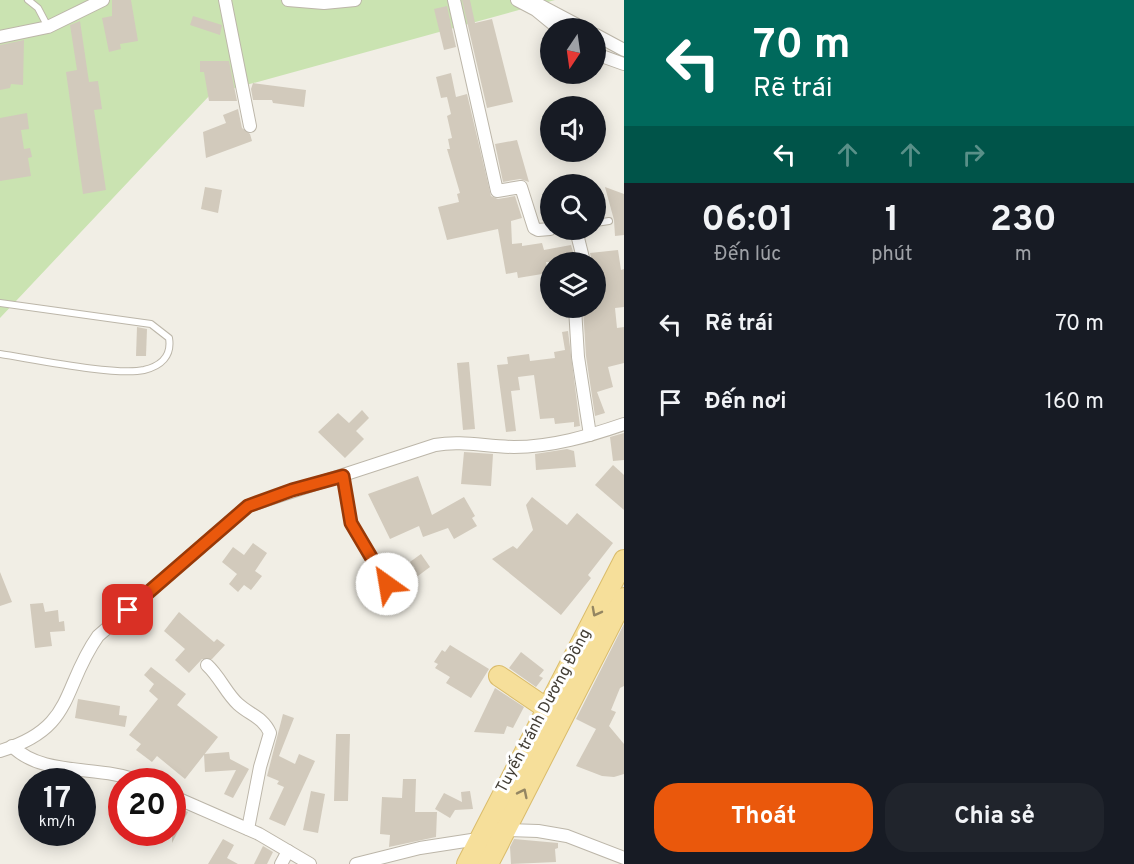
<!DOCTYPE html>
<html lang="vi">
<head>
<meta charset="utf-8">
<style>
	:root { --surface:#171b24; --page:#20242c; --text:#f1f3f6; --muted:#9ea1a6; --accent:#ea580c }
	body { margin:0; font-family:Overpass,sans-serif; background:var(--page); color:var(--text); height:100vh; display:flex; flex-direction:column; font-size:22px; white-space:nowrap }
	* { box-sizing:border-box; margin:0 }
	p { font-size:20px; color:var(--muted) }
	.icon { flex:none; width:33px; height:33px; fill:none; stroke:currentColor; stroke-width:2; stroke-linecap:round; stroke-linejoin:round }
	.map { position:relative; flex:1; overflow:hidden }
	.drawer { display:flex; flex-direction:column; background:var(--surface); width:510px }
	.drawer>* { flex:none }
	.banner { background:#00695c; color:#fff; overflow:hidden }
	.needle { width:39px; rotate:193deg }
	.tools { position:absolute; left:540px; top:18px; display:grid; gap:12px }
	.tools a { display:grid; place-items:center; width:66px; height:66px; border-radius:50%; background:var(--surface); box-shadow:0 3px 15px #0003; font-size:30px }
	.speed { position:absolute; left:18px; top:768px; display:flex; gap:12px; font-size:30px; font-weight:700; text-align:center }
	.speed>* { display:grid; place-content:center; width:78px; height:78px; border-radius:50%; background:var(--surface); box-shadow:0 3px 15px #0003; line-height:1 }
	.speed small { font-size:15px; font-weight:400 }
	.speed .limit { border:9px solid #d22; background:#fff; color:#111 }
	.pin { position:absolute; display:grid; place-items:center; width:51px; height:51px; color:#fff; margin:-26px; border-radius:12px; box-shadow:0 3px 9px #0006 }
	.me { position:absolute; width:66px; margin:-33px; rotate:328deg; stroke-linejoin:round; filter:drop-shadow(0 0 4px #0008) }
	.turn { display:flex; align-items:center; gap:21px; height:126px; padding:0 30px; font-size:27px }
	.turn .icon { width:78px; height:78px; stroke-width:2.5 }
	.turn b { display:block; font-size:42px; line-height:51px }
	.lanes { display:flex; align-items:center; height:57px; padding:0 30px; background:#0003; justify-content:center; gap:30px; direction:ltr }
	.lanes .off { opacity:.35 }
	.eta { display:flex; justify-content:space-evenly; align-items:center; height:102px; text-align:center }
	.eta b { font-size:36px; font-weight:700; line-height:42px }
	.cta { display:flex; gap:12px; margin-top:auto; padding:12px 30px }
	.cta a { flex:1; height:69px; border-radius:24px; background:var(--accent); color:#fff; font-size:24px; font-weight:700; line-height:69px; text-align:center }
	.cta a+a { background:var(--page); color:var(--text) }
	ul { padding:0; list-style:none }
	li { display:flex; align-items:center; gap:18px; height:78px; padding:0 30px }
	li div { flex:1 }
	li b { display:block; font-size:22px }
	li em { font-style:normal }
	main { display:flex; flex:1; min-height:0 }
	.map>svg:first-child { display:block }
</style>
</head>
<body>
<main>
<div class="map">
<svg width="624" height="864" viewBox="0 0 624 864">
	<rect width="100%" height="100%" fill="#f1eee5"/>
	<!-- green -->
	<path fill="#cae3b1" d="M0 0H555L210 95 0 318Z"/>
	<!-- building -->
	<g fill="#d2cabc">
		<path d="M112 0H131L138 41 120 44 121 49 109 52 102 18 112 16Z"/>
		<path d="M462 0H470L475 23 492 19 513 102 487 108Z"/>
		<path d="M447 6 456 47 444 50 434 9Z"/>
		<path d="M193 16 222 25 220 35 190 25Z"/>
		<path d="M80 21 89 82 98 81 102 109 94 110 106 190 83 194 66 72 77 70 70 25Z"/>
		<path d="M24 40 23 85 11 84 10 88 0 90V45Z"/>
		<path d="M200 61H229L237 101H209L204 72H200Z"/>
		<path d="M451 73 456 97 467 94 491 196 498 199 515 196 522 218 511 221 512 244 522 243V246L542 243 544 250 571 245 576 262H546L548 273 518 278 517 272 506 274 498 229 447 240 438 207 459 202 457 194 460 193 447 149H450L448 139 452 138 447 116 451 114 447 97 441 98 436 77Z"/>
		<path d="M253 83 306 90 304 107 273 103 272 100H253L251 89Z"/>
		<path d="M238 109 242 128 250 134 252 141 206 158 203 132 226 123 223 115Z"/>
		<path d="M27 113 29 129 21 130 24 149 30 148 32 157 28 158 31 176 0 181V118Z"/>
		<path d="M517 140 529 182 520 179 503 182 495 144Z"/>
		<path d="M205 187 222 190 218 213 201 209Z"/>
		<path d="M605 187 624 194V235L615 236 614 220Z"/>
		<path d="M618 250 621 270 624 269V307L615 308 617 328 624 327V363L608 367 613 387 597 392 605 413 595 416 586 356 583 308H596V262H592L590 253Z"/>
		<path d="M137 327 147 329 146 356H136Z"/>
		<path d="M568 331 580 426 574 427V422L555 424 554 418 540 419 534 375 518 377 520 390 511 391 516 431 506 432 497 365 508 364 507 357 529 354 530 361 555 358 554 352 565 350 562 332Z"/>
		<path d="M469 362 475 429 463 430 457 363Z"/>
		<path d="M362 410 369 418 356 431 364 439 345 458 318 432 338 413 349 423Z"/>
		<path d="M624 433V460L613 461 610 437Z"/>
		<path d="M567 449 574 451 576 467 536 470 535 454Z"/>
		<path d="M464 452 493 454 491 486 461 484Z"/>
		<path d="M613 465 624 475V510L595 485Z"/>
		<path d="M418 476 432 515 464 497 475 516 472 518 477 526 454 539 448 528 423 537 419 526 390 539 368 494Z"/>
		<path d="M532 497 567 525 577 513 613 543 588 575 591 578 561 615 492 559 513 546 517 549 533 530 526 505Z"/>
		<path d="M253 543 267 553 255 571 262 576 251 590 244 585 238 592 229 584 237 574 222 562 233 547 244 555Z"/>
		<path d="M421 554 430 567 395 593 389 577Z"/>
		<path d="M0 572 12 602 0 606Z"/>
		<path d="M43 603 45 612 58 610 59 622 64 621 65 631 50 632 52 646 35 648 30 604Z"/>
		<path d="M179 612 214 642 217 639 225 645 212 659H202L189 673 175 660 185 649 164 631Z"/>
		<path d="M624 624V686L620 688 611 710 616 712 609 726 624 744V774L614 777 602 776 576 766 596 729 576 719Z"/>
		<path d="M450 645 489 669 471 698 446 683 450 677 435 668 438 664 434 662 442 650 445 652Z"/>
		<path d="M521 652 544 670 539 676 543 678 536 687 509 668Z"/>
		<path d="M151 667 186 694 177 705 218 737 185 779 157 756 152 762 136 750 141 744 129 735 158 699 149 691 154 684 144 675Z"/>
		<path d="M495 688 524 707 513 728 507 726 504 734 474 732Z"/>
		<path d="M78 699 120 706 119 715 127 716 125 727 75 718Z"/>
		<path d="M283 714 294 718 279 756 295 764 299 754 315 761 285 826 269 819 284 787 277 784 279 781 267 776Z"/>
		<path d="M336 734H350L348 801H334Z"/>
		<path d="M229 752 230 759 249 769 233 798 224 794 236 770 205 772 204 754Z"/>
		<path d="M403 779H416L415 812H437L436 837 389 847 390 835 380 834 382 797 402 798Z"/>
		<path d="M311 791 325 794 318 833 303 830Z"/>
		<path d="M470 791 473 809 455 810 450 818 435 809 444 793 462 802 461 792Z"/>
		<path d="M174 806 188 812 172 843V809Z"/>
		<path d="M223 839 234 845 227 858 238 864H208Z"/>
		<path d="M514 839 558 843V848L555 849 556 862 511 864 510 847Z"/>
		<path d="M263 846 273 852 267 864H254Z"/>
	</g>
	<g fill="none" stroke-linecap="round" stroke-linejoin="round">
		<!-- lane casing -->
		<g stroke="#bcb6a9" stroke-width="8">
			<g id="lane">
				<path d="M28 0 38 8 48 27"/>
				<path d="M596 223 609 221"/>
				<path d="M0 303 151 324 169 338C172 356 161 366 144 370 115 376 33 359 0 354"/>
				<path d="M343 476 351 523 387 584"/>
			</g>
		</g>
		<!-- street casing -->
		<g stroke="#bcb6a9" stroke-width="14">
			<g id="street">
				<path d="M225 0 250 126"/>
				<path d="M288 0 324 3 355 0"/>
				<path d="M454 0 497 191 521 187 534 228 538 230 550 229"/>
				<path d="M517 0 536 10 558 28"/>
				<path d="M530 0 583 28"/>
				<path d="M596 35 624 50"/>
				<path d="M0 37 48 27 103 0"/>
				<path d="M596 54 624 64"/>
				<path d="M576 230 584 262"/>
				<path d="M575 308 578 357 590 435"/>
				<path d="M207 665C220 677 226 693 238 704 250 715 263 717 270 733L260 767 248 829"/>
				<path d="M12 746C44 778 100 764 141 782"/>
				<path d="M0 751C76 728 61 688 98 636L248 506 435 445C462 440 487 447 514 447 552 447 589 436 624 424"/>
				<path d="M172 796 259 834 310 864"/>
				<path d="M505 830 538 831 567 836 624 858"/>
				<path d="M281 864 288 851"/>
				<path d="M356 864 420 848 478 839"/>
			</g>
		</g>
		<!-- primary casing -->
		<g stroke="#dabc6b" stroke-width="22">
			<g id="primary">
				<path d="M499 676 546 708"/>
				<path d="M467 864 624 560"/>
				<path d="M488 864 624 598"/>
			</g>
		</g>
		<!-- lane -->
		<use href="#lane" stroke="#fff" stroke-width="6"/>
		<!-- street -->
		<use href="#street" stroke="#fff" stroke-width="12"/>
		<!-- primary -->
		<use href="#primary" stroke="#f6df9a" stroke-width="20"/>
	</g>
	<!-- one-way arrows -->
	<defs><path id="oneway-chevron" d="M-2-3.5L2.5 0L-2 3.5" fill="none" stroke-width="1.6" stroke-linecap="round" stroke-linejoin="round" transform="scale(1.5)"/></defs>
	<g stroke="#948662">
		<use href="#oneway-chevron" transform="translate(596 612) rotate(118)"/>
		<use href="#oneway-chevron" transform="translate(523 793) rotate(-64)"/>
	</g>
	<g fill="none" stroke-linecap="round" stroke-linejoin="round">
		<!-- route casing -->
		<g stroke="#983908" stroke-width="15">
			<path id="route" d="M128 610 248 506 292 490 343 476 351 523 387 584"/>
		</g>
		<!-- route -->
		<use href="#route" stroke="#ea580c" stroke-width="10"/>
	</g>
	<g text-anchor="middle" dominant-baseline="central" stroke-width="6" stroke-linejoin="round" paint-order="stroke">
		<!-- street labels -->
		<g font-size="16" fill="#433e35" stroke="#fff">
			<text transform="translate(544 711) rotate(-62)">Tuyến tránh Dương Đông</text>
		</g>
	</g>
</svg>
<div class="tools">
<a><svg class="needle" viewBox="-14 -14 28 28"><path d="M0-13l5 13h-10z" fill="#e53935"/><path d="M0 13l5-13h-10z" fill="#9ea1a6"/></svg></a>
<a><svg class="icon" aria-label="sound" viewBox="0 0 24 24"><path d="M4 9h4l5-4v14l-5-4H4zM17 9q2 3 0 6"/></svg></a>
<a><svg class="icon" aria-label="search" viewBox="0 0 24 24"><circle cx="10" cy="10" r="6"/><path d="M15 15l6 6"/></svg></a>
<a><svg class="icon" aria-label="layers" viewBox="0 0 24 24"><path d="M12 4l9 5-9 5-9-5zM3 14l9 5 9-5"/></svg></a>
</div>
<div class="speed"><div>17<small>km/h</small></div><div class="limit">20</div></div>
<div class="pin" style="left:128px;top:610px;background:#d93025"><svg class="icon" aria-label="arrive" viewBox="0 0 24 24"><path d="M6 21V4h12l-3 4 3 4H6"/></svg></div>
<svg class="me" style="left:387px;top:584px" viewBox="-20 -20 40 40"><circle r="19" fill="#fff"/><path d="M0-13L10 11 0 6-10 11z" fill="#ea580c"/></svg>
</div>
<section class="drawer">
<div class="banner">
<div class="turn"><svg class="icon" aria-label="left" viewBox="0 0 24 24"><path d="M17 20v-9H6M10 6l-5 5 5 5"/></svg><div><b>70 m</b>Rẽ trái</div></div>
<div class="lanes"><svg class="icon" aria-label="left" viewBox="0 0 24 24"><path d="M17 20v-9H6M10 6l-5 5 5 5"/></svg><svg class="icon off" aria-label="ahead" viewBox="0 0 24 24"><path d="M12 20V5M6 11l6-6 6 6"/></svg><svg class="icon off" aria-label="ahead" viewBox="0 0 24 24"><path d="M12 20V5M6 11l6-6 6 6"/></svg><svg class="icon off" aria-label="right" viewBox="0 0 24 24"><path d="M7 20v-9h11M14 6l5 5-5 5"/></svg></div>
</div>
<div class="eta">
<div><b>06:01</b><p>Đến lúc</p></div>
<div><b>1</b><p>phút</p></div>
<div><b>230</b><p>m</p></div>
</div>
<ul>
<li><svg class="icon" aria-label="left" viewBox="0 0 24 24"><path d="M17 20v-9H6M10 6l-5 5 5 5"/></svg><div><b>Rẽ trái</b></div><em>70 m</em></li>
<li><svg class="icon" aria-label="arrive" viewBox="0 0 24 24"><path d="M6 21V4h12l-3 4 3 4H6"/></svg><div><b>Đến nơi</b></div><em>160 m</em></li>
</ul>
<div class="cta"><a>Thoát</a><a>Chia sẻ</a></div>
</section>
</main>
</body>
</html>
